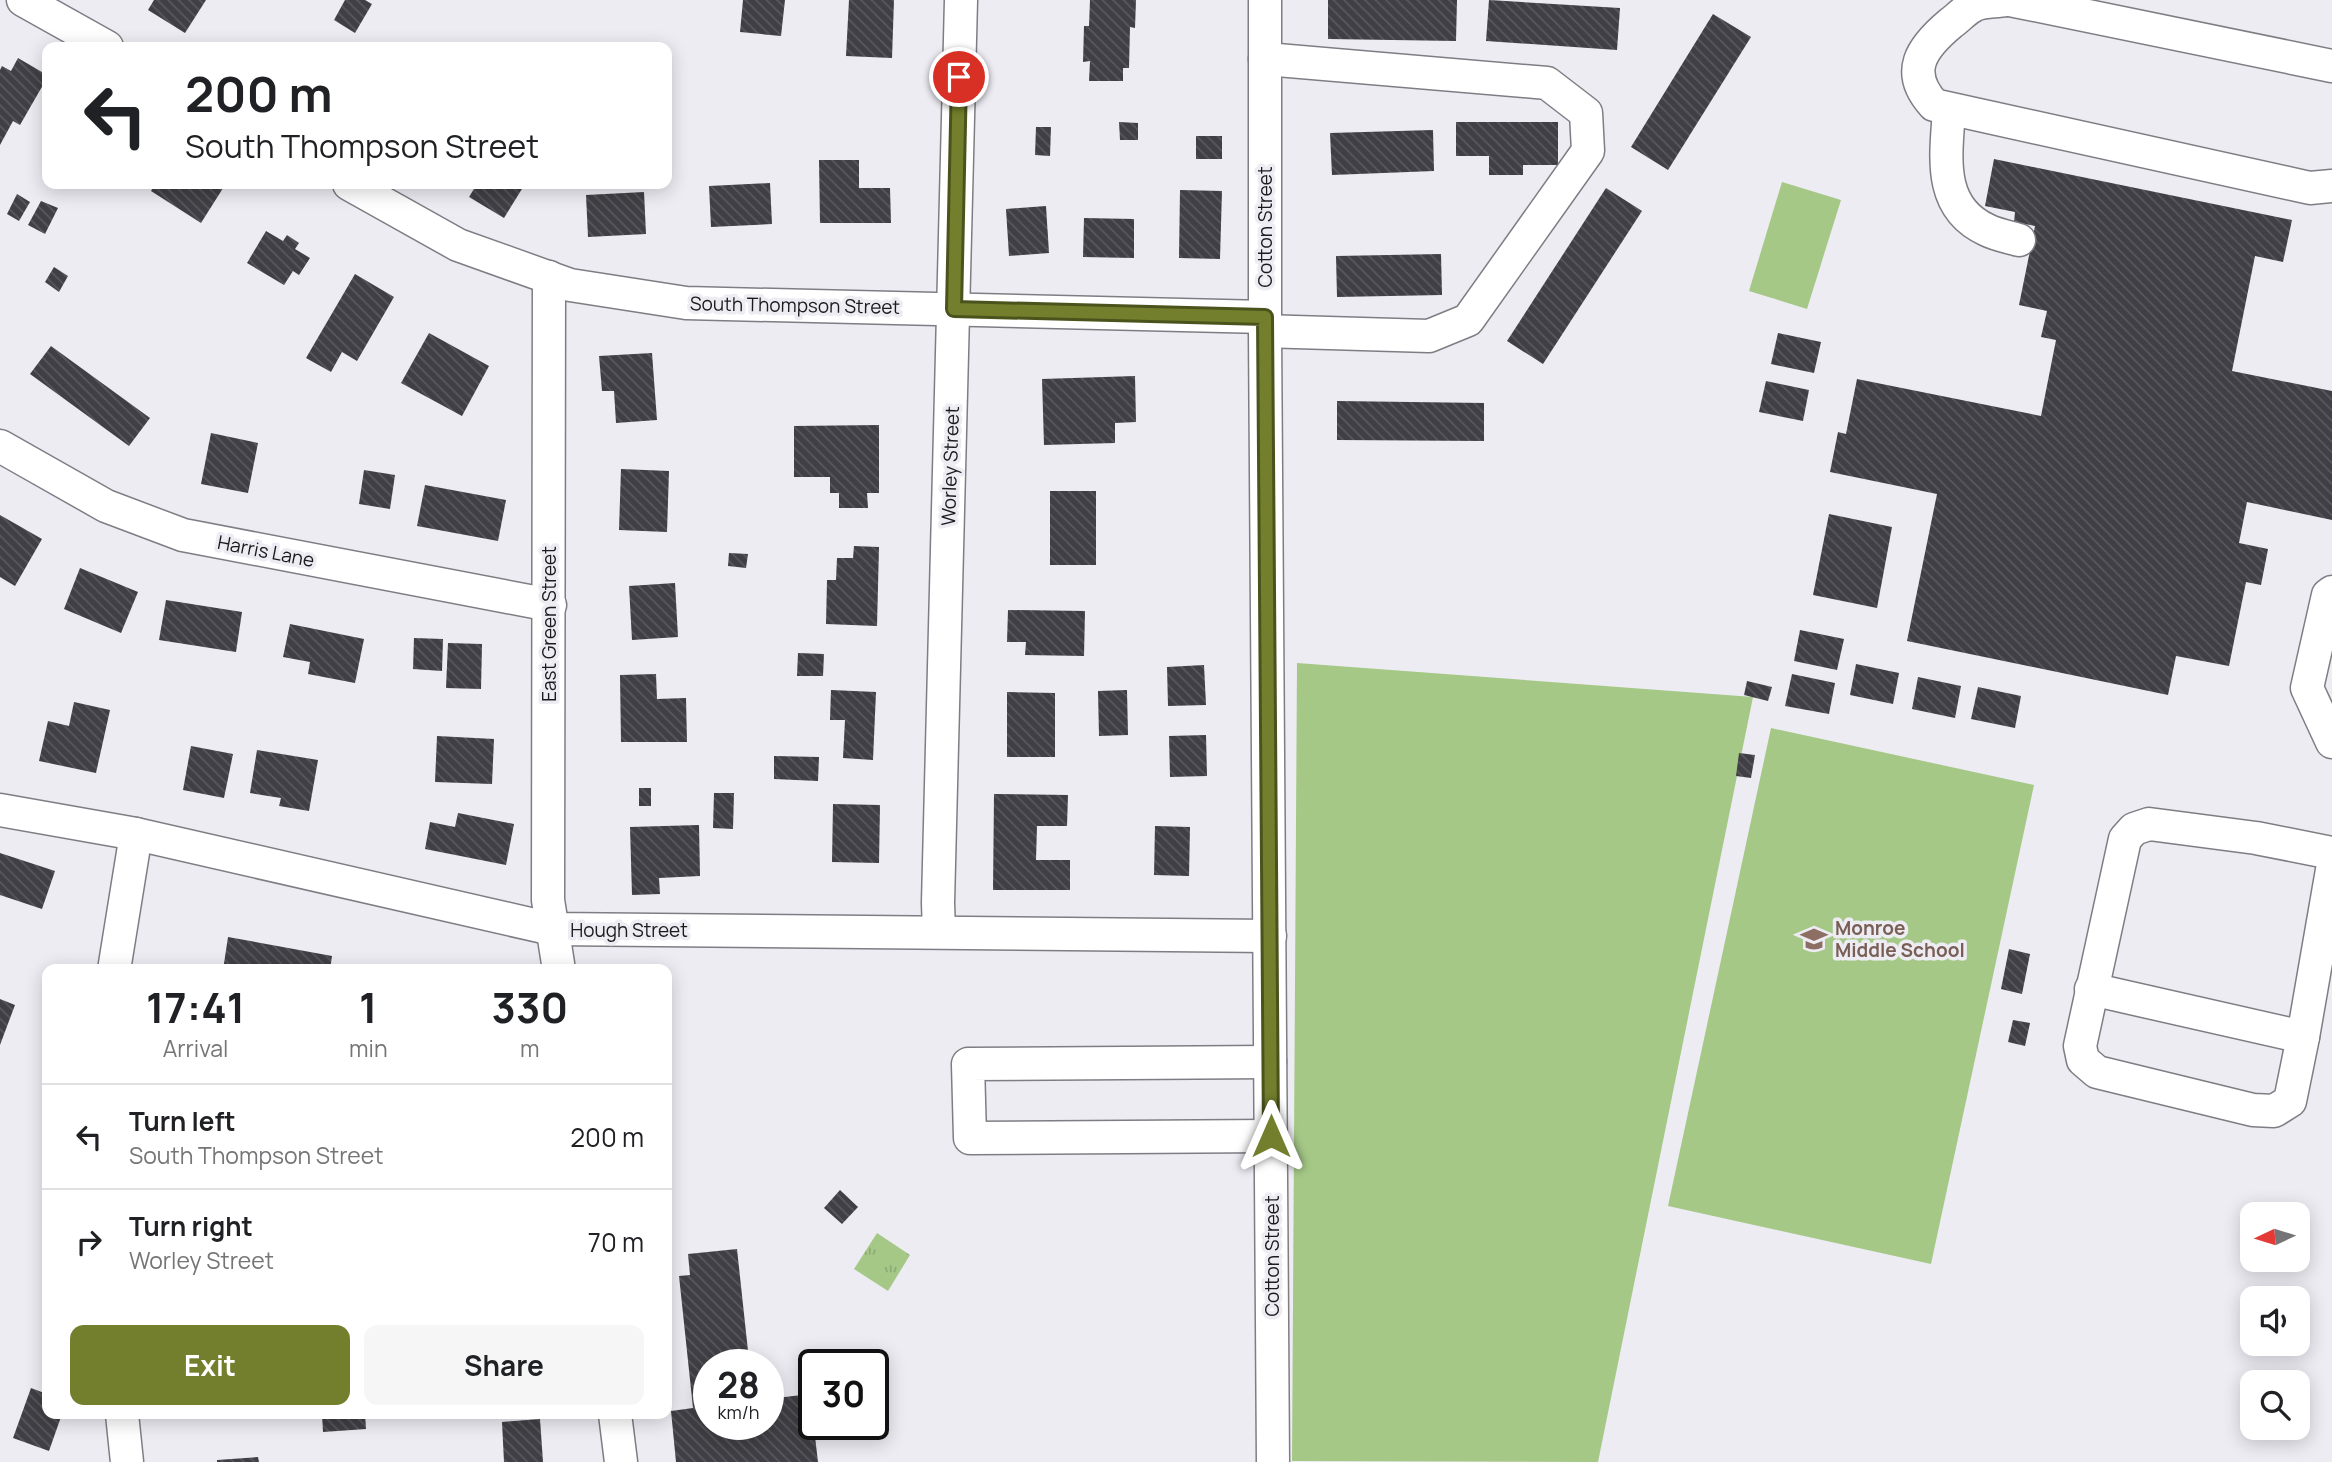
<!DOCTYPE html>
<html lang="en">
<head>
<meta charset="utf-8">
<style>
	:root { --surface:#fff; --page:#f6f6f6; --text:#202124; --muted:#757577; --line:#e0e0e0; --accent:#737f2c }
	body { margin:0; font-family:Manrope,sans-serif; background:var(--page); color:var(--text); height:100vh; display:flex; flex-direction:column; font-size:26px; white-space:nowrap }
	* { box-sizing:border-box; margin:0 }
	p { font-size:23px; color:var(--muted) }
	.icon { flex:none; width:38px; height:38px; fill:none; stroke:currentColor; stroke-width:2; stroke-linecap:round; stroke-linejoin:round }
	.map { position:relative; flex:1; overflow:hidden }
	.side { position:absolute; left:42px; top:964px; width:630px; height:455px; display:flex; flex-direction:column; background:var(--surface); border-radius:14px; box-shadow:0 4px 18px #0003 }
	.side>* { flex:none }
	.top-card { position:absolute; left:42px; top:42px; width:630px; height:147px; border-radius:14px; box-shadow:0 4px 18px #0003; background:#fff; color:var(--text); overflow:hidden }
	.needle { width:46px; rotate:266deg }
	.controls { position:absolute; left:2240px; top:1202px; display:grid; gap:14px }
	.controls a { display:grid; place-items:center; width:70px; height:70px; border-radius:14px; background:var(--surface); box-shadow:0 4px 18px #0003; font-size:35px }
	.speed { position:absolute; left:693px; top:1349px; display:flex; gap:14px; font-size:35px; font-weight:700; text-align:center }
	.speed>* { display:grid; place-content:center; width:91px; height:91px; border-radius:50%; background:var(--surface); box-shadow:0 4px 18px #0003; line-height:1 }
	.speed small { font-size:18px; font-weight:400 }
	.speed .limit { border:4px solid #111; border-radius:10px; background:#fff; color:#111 }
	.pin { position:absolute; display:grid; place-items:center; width:60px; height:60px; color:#fff; margin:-30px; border:4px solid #fff; border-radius:50%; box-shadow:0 2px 7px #0007 }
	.me { position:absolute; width:77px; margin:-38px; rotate:0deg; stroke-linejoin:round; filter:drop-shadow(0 0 5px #0008) }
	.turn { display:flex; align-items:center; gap:24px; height:147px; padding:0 28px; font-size:32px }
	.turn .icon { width:91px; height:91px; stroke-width:2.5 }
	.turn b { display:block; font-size:49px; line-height:60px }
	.eta { display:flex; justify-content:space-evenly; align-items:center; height:119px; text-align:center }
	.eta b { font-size:42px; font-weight:700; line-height:49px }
	.button { display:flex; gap:14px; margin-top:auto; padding:14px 28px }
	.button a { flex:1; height:80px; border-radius:14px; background:var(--accent); color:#fff; font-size:28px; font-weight:700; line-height:80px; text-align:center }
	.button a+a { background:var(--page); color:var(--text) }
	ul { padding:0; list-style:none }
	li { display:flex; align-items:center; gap:21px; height:105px; padding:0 28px; border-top:2px solid var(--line) }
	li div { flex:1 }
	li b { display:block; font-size:26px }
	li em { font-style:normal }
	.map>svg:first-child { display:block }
</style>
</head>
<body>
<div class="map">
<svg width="2332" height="1462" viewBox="0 0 2332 1462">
	<defs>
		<pattern id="park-tufts" width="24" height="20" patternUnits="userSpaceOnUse" patternTransform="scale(1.75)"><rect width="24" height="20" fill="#a5c887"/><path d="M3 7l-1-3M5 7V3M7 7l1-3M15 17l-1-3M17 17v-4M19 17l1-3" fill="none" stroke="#8dab74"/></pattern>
		<pattern id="building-back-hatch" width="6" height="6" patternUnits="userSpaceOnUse" patternTransform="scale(1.75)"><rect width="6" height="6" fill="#403f45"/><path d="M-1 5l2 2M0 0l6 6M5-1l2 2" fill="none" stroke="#59585d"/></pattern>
	</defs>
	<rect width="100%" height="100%" fill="#edecf3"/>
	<!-- park -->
	<path fill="url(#park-tufts)" d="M877 1233 910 1255 888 1291 854 1269Z"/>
	<!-- garden -->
	<g fill="#a5c887">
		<path d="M1782 182 1841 200 1807 309 1749 291Z"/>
		<path d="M1297 663 1753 697 1598 1462 1292 1461Z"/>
		<path d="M1771 728 2034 785 1931 1264 1668 1206Z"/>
	</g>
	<!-- building -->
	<g fill="url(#building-back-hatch)">
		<path d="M154 0H206L185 33 148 10Z"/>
		<path d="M345 0H365L372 4 355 33 334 20Z"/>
		<path d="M743 0H785L781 36 740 32Z"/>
		<path d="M849 0H894L892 58 846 56Z"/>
		<path d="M1090 0H1136L1135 28 1130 27 1129 68H1123V81H1089L1090 61 1083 62 1084 26H1089Z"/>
		<path d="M1328 0H1457L1456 41 1328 39Z"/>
		<path d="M1489 0 1620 8 1617 50 1486 41Z"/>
		<path d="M1713 14 1751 37 1668 170 1631 147Z"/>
		<path d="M18 58 47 75V78L20 125 13 121 0 145V70L2 66 11 71Z"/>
		<path d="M1119 122 1138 123V140H1120Z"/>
		<path d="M1456 122H1558V165H1523V175H1489V156H1456Z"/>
		<path d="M1036 127H1051L1050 156 1035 155Z"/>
		<path d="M1433 130 1434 171 1332 175 1330 133Z"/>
		<rect x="1196" y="136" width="26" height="23"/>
		<path d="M1994 159 2292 220 2283 262 2255 256 2232 371 2332 391V520L2247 502 2239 543 2268 549 2261 585 2246 582 2229 666 2176 656 2168 695 1907 641 1937 494 1830 472 1838 432 1846 434 1857 379 2041 416 2056 340 2041 337 2047 311 2019 305 2035 226 2014 222 2015 212 1985 206Z"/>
		<path d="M819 160H859V188H890L891 223H820Z"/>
		<path d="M770 183 772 224 711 227 709 186Z"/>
		<path d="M155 184H223L225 185 201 223 151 191Z"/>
		<path d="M477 184H525L504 218 469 197Z"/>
		<path d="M1606 188 1642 211 1543 364 1507 341Z"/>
		<path d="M1180 190 1222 191 1220 259 1179 258Z"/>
		<path d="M644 192 646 234 588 237 586 195Z"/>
		<path d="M17 194 30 202 19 221 7 214Z"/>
		<path d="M41 201 58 208 45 234 28 225Z"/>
		<path d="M1046 206 1049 253 1009 256 1006 209Z"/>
		<path d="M1084 218 1134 219V258L1083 257Z"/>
		<path d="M266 231 283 241 287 235 299 243 295 249 310 258 299 275 293 271 284 285 247 263Z"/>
		<path d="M1441 254 1442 295 1337 297 1336 256Z"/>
		<path d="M54 267 68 276 59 292 45 282Z"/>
		<path d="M355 274 394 297 357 361 342 352 331 372 306 358Z"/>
		<path d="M429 333 489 366 462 416 401 383Z"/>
		<path d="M1778 333 1821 342 1814 373 1771 364Z"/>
		<path d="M51 346 150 418 129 446 30 374Z"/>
		<path d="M652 353 657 420 616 423 614 391H602L599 356Z"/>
		<path d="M1135 376 1136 422 1115 423V443L1044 445 1042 379Z"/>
		<path d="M1766 381 1809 390 1803 421 1759 412Z"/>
		<path d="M1337 401 1484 403V441L1337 440Z"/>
		<path d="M879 425V493H867L868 508H839V493H830V477H794V426Z"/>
		<path d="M211 433 258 443 248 493 201 484Z"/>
		<path d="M621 469 669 471 667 532 619 530Z"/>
		<path d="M364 470 395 475 390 509 359 504Z"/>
		<path d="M425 485 506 500 498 541 417 526Z"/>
		<rect x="1050" y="491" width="46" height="74"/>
		<path d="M1829 514 1892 527 1877 608 1813 595Z"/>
		<path d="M0 515 42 539 15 586 0 577Z"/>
		<path d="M854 546 879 547 877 626 826 624 827 580H836L837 558H853Z"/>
		<path d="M729 553 748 554 746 568 728 566Z"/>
		<path d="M80 568 138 592 121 633 64 609Z"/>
		<path d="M675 583 678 637 632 640 629 586Z"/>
		<path d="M166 600 242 612 236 652 159 640Z"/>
		<path d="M1008 610 1085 611 1084 656 1025 655 1026 642H1007Z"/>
		<path d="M290 624 364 639 355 683 308 674 310 662 283 657Z"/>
		<path d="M1800 630 1844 639 1837 670 1794 661Z"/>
		<path d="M414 638 443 639 442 671 413 669Z"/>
		<path d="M448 643 482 644 481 689 446 688Z"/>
		<path d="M798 653 824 654 823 676H797Z"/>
		<path d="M1856 664 1899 673 1893 704 1850 695Z"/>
		<path d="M1204 665 1206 705 1168 706 1167 667Z"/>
		<path d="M656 674 657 699 686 698 687 742H621L620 675Z"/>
		<path d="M1792 674 1835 683 1829 714 1785 706Z"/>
		<path d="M1918 677 1961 686 1955 718 1912 709Z"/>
		<path d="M1747 681 1772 687 1768 701 1744 695Z"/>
		<path d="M1978 687 2021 696 2015 728 1971 719Z"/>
		<path d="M831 690 876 692 873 760 843 758 845 720H830Z"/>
		<path d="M1127 690 1128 735 1099 736 1098 691Z"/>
		<path d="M1007 692 1055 693V757H1007Z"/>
		<path d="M74 702 110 710 96 773 39 761 48 721 69 726Z"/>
		<path d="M1206 735 1207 776 1170 777 1169 736Z"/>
		<path d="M437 736 494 739 492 784 435 782Z"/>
		<path d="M191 746 233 754 224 798 183 790Z"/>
		<path d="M257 750 318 760 309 811 279 806 281 798 250 793Z"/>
		<path d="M1739 753 1755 755 1751 778 1736 776Z"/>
		<path d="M774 756 819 757 818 781 774 779Z"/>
		<rect x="639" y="788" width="12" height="18"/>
		<path d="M714 793H734L733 829 713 828Z"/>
		<path d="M994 794 1068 795 1067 826H1037L1036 860H1070V890H993Z"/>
		<path d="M833 804 880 805 879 863 832 862Z"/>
		<path d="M458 813 514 824 506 865 425 849 430 822 455 827Z"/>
		<path d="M699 825 700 876 659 878 660 894 632 895 630 827Z"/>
		<path d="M1155 826 1190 827 1189 876 1154 875Z"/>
		<path d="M0 853 55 871 42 909 0 895Z"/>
		<path d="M228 937 332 956 330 970H223Z"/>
		<path d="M2009 949 2030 954 2022 994 2001 989Z"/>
		<path d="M0 999 15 1005 0 1045Z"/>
		<path d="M2013 1020 2030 1023 2025 1046 2008 1042Z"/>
		<path d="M840 1190 858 1207 842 1224 824 1208Z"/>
		<path d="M737 1249 749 1360 707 1364 709 1424H768V1399L810 1394 818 1462H676L671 1411 693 1408 679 1276 690 1275 688 1254Z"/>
		<path d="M31 1388 47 1394V1414H62L49 1451 13 1438Z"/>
		<path d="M322 1414H365L366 1429 323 1432Z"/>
		<path d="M540 1419 543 1462H504L502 1422Z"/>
		<path d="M258 1457 259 1462H217V1460Z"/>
	</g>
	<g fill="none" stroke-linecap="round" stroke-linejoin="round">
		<!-- minor casing -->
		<g stroke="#7f7d84" stroke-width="35">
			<g id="minor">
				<path d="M23 0 107 47"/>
				<path d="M1265 0V331L1273 1462"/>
				<path d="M2005 0C1995 2 1981 1 1973 6 1965 10 1958 18 1951 23 1921 48 1904 72 1934 105L2310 188 2332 186"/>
				<path d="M2010 0 2332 66"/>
				<path d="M1949 110C1946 156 1937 207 1987 230 1997 235 2009 237 2019 240"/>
				<path d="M349 184 458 245 570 285 686 303 1265 317"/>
				<path d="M549 277 548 900 559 970"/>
				<path d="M1265 331 1429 336 1468 320 1588 151 1586 113 1547 83 1265 59"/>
				<path d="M0 446 106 506 183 535 550 605"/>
				<path d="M2332 592 2328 595 2307 688 2332 742"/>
				<path d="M0 810 136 834 552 929 1270 936"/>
				<path d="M939 932 938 903 961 0"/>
				<path d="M114 970 136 834"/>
				<path d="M2091 989 2303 1037 2332 870"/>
				<path d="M2303 1037 2290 1101 2274 1111 2253 1110 2097 1072 2083 1060 2080 1046 2125 839 2134 829 2149 824 2256 838 2332 853"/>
				<path d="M1270 1062 968 1064 970 1138 1271 1136"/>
				<path d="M122 1414 127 1462"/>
				<path d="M615 1414 621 1462"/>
			</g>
		</g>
		<!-- minor -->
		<use href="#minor" stroke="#fff" stroke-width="32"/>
	</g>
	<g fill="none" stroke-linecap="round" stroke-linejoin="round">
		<!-- route casing -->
		<g stroke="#4b531d" stroke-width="18">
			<path id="route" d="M959 77 954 309 1265 317 1271 1136"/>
		</g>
		<!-- route -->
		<use href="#route" stroke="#737f2c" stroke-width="12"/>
	</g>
	<!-- icons -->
	<defs>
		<g id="school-bare" transform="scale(2.1)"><path d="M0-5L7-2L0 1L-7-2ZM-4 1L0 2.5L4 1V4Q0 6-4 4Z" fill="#8d6e63" stroke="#edecf3" stroke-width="2.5" paint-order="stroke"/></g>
	</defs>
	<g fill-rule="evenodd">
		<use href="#school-bare" x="1814" y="939"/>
	</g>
	<g text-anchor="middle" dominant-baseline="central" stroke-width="7" stroke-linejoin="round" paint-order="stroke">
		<!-- street labels -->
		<g font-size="19" fill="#1b1a1d" stroke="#edecf3">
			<text transform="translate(1265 227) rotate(-90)">Cotton Street</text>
			<text transform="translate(795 305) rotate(1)">South Thompson Street</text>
			<text transform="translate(950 466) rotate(-88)">Worley Street</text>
			<text transform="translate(266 551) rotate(11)">Harris Lane</text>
			<text transform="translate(549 624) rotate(-90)">East Green Street</text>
			<text x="629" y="930">Hough Street</text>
			<text transform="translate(1272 1256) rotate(-90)">Cotton Street</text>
		</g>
		<!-- education labels -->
		<g font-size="19" font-weight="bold" fill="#785e54" stroke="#edecf3" text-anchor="start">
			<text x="1835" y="928">Monroe<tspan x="1835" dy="22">Middle School</tspan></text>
		</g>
	</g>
</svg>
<div class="controls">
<a><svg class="needle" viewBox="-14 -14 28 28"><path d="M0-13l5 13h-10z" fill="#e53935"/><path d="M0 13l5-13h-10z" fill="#757577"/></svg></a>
<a><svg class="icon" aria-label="sound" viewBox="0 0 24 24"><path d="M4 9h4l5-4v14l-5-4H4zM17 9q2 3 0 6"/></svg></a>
<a><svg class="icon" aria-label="search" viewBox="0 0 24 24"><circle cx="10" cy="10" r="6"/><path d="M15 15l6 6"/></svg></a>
</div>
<div class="speed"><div>28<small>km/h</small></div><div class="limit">30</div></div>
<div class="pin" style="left:959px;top:77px;background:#d93025"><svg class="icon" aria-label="arrive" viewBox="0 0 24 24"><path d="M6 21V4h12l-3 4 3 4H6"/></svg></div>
<svg class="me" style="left:1271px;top:1136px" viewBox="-20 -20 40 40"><path d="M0-17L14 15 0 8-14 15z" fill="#737f2c" stroke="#fff" stroke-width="4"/></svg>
<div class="top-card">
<div class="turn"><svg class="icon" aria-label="left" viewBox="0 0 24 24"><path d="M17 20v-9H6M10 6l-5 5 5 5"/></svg><div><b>200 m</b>South Thompson Street</div></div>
</div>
<section class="side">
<div class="eta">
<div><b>17:41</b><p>Arrival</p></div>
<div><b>1</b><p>min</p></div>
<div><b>330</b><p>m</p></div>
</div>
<ul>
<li><svg class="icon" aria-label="left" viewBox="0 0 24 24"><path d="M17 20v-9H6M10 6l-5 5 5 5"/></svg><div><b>Turn left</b><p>South Thompson Street</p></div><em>200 m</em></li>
<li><svg class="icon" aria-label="right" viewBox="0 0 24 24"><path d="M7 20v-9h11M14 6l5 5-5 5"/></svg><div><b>Turn right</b><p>Worley Street</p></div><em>70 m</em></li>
</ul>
<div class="button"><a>Exit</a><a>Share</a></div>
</section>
</div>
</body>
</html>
